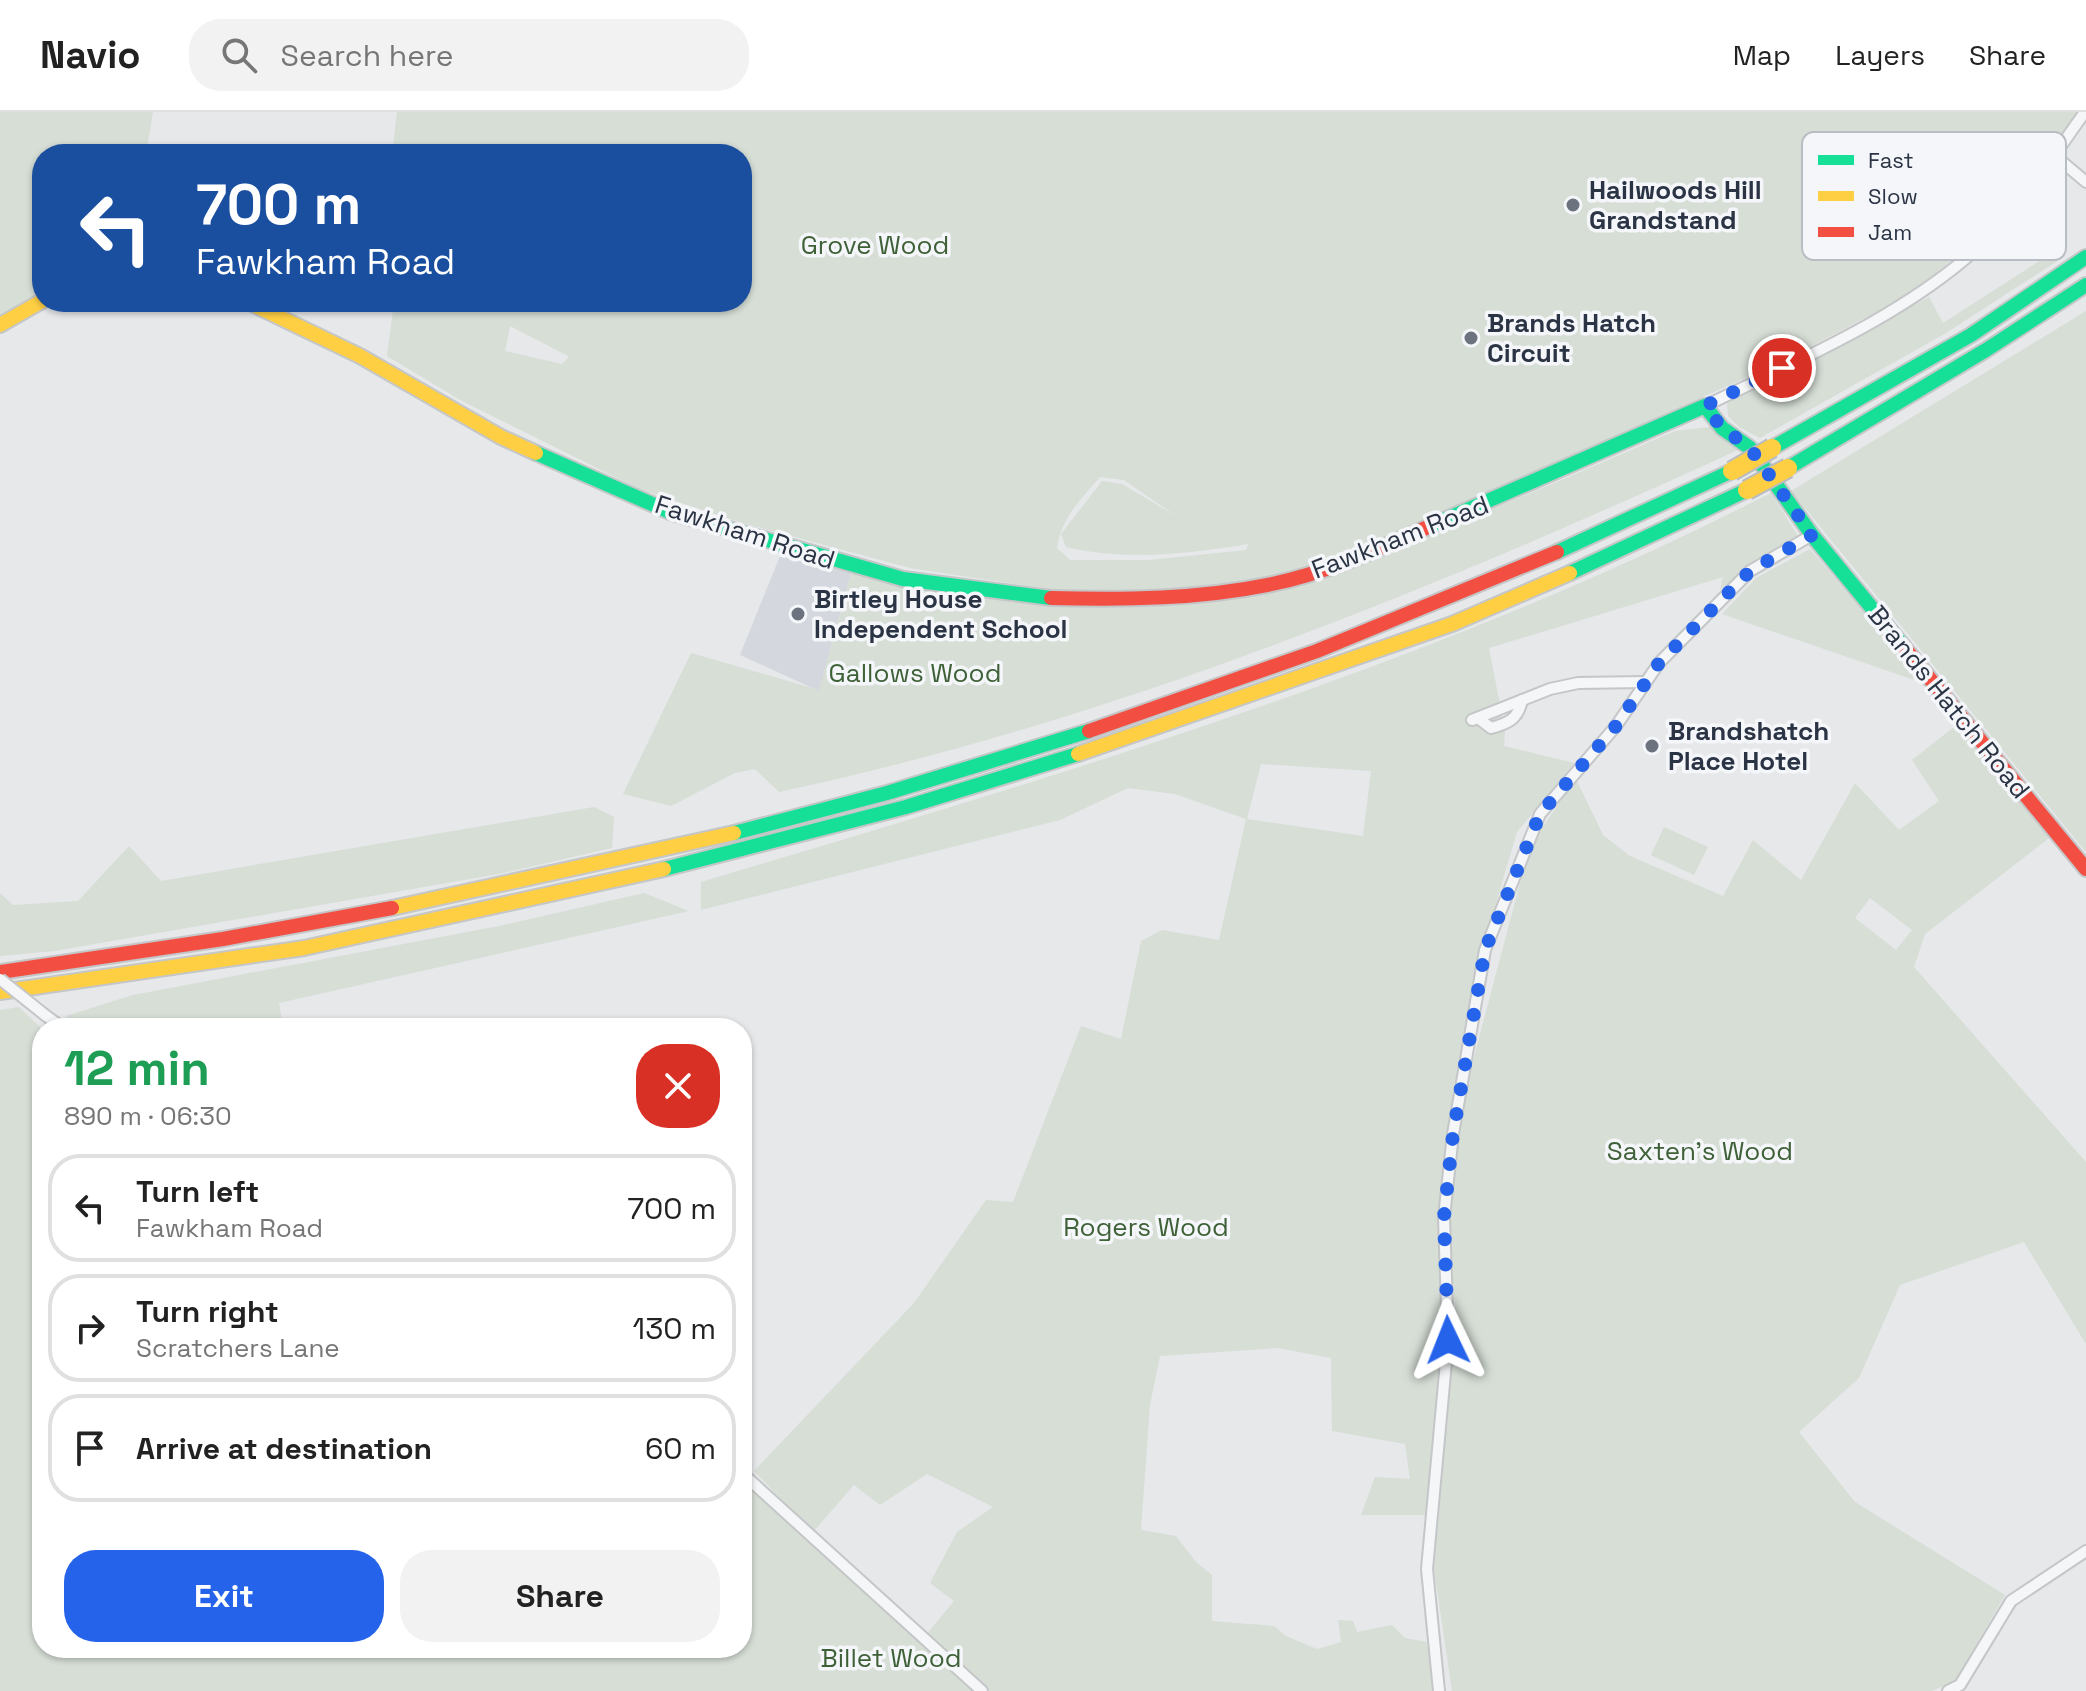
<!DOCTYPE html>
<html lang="en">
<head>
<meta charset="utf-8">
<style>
	:root { --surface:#fff; --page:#f2f2f2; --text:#222; --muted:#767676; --line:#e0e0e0; --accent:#2563eb }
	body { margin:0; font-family:"Space Grotesk",sans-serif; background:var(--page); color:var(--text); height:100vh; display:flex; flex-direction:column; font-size:30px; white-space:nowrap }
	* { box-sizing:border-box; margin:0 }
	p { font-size:26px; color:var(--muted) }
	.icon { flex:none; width:44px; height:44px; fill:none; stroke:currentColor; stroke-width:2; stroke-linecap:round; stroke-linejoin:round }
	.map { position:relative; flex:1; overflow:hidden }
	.sheet { position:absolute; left:32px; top:906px; width:720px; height:640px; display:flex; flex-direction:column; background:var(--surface); border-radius:32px; box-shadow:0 2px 6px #0004 }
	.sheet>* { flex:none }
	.hud { position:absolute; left:32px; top:32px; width:720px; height:168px; border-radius:32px; box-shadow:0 2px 6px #0004; background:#1a4fa0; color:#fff; overflow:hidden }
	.pin { position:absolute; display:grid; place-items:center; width:68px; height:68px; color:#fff; margin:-34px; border:4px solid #fff; border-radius:50%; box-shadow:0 2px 8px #0007 }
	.me { position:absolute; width:88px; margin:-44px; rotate:358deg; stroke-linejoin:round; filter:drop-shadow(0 0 6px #0008) }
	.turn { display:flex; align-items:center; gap:28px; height:168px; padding:0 32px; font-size:36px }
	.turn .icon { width:104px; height:104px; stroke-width:2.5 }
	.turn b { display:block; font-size:56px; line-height:68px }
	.round { display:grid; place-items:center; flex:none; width:84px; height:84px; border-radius:32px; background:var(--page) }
	.head { display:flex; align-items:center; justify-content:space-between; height:136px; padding:0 32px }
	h1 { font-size:48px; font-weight:700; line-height:60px; color:#1e9e55 }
	.action { display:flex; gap:16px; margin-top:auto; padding:16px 32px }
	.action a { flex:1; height:92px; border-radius:32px; background:var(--accent); color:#fff; font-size:32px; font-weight:700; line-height:92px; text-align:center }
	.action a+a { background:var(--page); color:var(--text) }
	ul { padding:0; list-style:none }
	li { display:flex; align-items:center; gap:24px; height:108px; margin:0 16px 12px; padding:0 16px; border:4px solid var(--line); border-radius:32px }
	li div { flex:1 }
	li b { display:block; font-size:30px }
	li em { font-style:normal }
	header { display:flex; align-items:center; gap:48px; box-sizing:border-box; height:112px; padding:0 40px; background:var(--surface); border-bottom:2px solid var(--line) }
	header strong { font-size:38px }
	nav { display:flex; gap:44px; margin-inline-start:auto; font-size:28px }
	.search { width:560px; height:72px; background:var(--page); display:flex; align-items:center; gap:20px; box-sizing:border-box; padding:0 28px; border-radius:32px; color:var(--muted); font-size:30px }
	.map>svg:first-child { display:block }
</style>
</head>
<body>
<header>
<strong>Navio</strong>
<div class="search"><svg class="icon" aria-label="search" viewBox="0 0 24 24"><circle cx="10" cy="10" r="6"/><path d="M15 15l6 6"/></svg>Search here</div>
<nav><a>Map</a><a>Layers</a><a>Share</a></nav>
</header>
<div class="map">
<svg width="2086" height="1579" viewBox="0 0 2086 1579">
	<rect width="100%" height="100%" fill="#e6e8ea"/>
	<!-- built -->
	<path fill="#d4d7dd" d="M780 444 851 461 819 579 740 543Z"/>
	<!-- green -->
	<g fill="#d6ded6" fill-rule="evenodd">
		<path d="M0 0H153L146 42H42V188L0 211Z"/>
		<path d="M397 0H2081C2066 20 2051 30 2037 50L2040 53 1994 111 1932 165 1892 192 1777 252 1365 435 1280 464 1169 478H1055L910 456 739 410 639 377 462 289 387 244 394 190H742V42H392ZM510 214 568 244 569 245 562 252 505 239ZM1100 365 1124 368 1176 404 1122 372 1102 369 1061 422 1066 435C1124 449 1188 442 1248 432L1246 438 1149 448H1070L1057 436C1061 406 1081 387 1100 365Z"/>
		<path d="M2058 137 2062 146 1946 221 1760 326 1739 315 1728 304 1727 293 1731 285 1809 249 1929 185 1943 211Z"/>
		<path d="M2086 199V740L1791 379Z"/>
		<path d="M1710 315 1738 338C1430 479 1112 609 779 680L755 657 735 661 671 694 623 682 691 541 819 578 851 461C952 483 1059 500 1163 494 1227 491 1289 471 1350 450 1461 413 1568 365 1675 319Z"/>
		<path d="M1771 381 1798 424 1720 477 1723 465 1489 536 1505 619 1504 634 1574 651 1517 720 1476 859 1439 1098 1442 1214 1427 1403H1361L1375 1365 1410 1367 1405 1332 1332 1319 1331 1246 1278 1236 1160 1244 1150 1293 1141 1418 1176 1424 1196 1450 1212 1463V1509L1274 1514 1286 1524 1317 1537 1341 1530 1338 1508 1353 1509 1357 1520 1392 1513 1405 1526 1427 1530 1434 1579H990L925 1524 954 1489 930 1471 957 1420 993 1395 927 1362 880 1393 854 1373 813 1420 754 1359 914 1191 986 1088 1013 1090 1081 914 1121 927 1141 829 1162 818 1219 828 1246 707 1175 682 1128 676 1060 708 701 798V770C1064 662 1433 554 1771 381ZM1261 652 1371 659 1363 724 1247 707Z"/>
		<path d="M1810 437 1926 572 1722 502 1756 466Z"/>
		<path d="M1959 611 2053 723 1925 822 1914 855 2086 1050V1232L2024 1130 1900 1173 1859 1266 1799 1320 1855 1390 2005 1483 1955 1569 1932 1579H1452L1434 1457 1456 1207 1448 1107 1460 998 1530 733 1576 667 1603 723 1630 744 1723 784 1753 728 1801 768 1855 671 1899 718 1939 689 1912 648ZM1870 786 1912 818 1896 838 1855 806Z"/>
		<path d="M594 695 614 705 612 736 499 762 54 839 0 844V781L13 793 78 789 129 734 161 769Z"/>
		<path d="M1664 715 1708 735 1694 763 1651 743Z"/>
		<path d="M644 781 689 799 279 891 282 908 259 916H83L66 904 133 883 499 814Z"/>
		<path d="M19 895 42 917V1536H742V1369L979 1579H0V898Z"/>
	</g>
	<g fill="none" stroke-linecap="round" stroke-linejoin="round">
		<!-- street casing -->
		<g stroke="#c4c6c8" stroke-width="14">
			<g id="street">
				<path d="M2054 43 2086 70"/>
				<path d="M1705 294C1797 249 1909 202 1984 130 2023 93 2053 44 2085 0"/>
				<path d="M1478 606 1491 616C1509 611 1518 607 1522 588"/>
				<path d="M1472 608 1550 577 1578 571 1645 570"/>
				<path d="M45 903 63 916"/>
				<path d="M742 1361 982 1579"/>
				<path d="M1439 1579 1427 1457 1448 1228 1444 1105 1453 1022 1485 838 1540 702 1616 614 1659 551 1750 459 1812 423"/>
				<path d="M1948 1579 1960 1573 2011 1489 2086 1439"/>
			</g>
		</g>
		<!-- fast casing -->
		<g stroke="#c4c6c8" stroke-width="18">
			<g id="fast">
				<path d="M1772 336 1971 223 2086 145"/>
				<path d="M536 341 670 400 903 467 1051 486"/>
				<path d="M1788 356 1986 238 2086 173"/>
				<path d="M1428 415 1705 294 1722 316 1750 336 1812 423 1903 534"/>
				<path d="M1557 440 1732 359"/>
				<path d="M1570 461 1747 378"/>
				<path d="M734 721 887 681 1089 619"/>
				<path d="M664 757 906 695 1078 642"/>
			</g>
		</g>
		<!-- slow casing -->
		<g stroke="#c4c6c8" stroke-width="18">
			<g id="slow">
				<path d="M248 190 360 244 501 325 536 341"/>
				<path d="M0 213 42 189"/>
				<path d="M1078 642 1452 512 1570 461"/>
				<path d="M392 796 734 721"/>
				<path d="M0 880 304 836 664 757"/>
			</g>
		</g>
		<!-- jam casing -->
		<g stroke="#c4c6c8" stroke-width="18">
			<g id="jam">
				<path d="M1051 486C1125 488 1199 487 1272 472 1326 461 1378 437 1428 415"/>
				<path d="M1903 534 2086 757"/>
				<path d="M1089 619 1317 539 1557 440"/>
				<path d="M0 860 223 827 392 796"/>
			</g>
		</g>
		<!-- street -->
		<use href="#street" stroke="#f5f6f7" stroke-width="10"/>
		<!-- fast -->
		<use href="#fast" stroke="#16e098" stroke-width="14"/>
		<!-- slow -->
		<use href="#slow" stroke="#ffcf43" stroke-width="14"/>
		<!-- jam -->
		<use href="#jam" stroke="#f24e42" stroke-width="14"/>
		<!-- street-bridge casing -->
		<g stroke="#c4c6c8" stroke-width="14" stroke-linecap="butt">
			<path id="street-bridge" d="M0 867 45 903"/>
		</g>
		<!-- slow-bridge casing -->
		<g stroke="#b8bbbf" stroke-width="22" stroke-linecap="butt">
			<g id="slow-bridge">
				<path d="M1732 359 1772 336"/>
				<path d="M1747 378 1788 356"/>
			</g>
		</g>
		<!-- street-bridge -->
		<use href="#street-bridge" stroke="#f5f6f7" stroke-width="10"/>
		<!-- slow-bridge -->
		<use href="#slow-bridge" stroke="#ffcf43" stroke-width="18"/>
	</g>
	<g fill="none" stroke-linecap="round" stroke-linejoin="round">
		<!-- route -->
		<path stroke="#2563eb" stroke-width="14" stroke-dasharray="0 25.2" d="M1448 1228 1444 1105 1453 1022 1485 838 1540 702 1616 614 1659 551 1750 459 1812 423 1750 336 1722 316 1705 294 1782 256"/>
	</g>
	<!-- markers -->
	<g fill="#6c737f" stroke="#f4f6f9" stroke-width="3">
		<circle cx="1573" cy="93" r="8"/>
		<circle cx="1471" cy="226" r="8"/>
		<circle cx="798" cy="502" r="8"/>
		<circle cx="1652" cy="634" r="8"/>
	</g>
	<g text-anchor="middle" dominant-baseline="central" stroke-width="7" stroke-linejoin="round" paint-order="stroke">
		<!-- poi labels -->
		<g font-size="26" font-weight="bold" fill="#2b3445" stroke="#f4f6f9" text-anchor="start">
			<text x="1589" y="78">Hailwoods Hill<tspan x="1589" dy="30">Grandstand</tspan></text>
			<text x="1487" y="211">Brands Hatch<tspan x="1487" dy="30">Circuit</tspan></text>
			<text x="814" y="487">Birtley House<tspan x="814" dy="30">Independent School</tspan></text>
			<text x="1668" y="619">Brandshatch<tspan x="1668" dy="30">Place Hotel</tspan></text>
		</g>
		<!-- park labels -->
		<g font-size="26" fill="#3f6138" stroke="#f4f6f9">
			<text x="875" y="133">Grove Wood</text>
			<text x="915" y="561">Gallows Wood</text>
			<text x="1700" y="1039">Saxten's Wood</text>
			<text x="1146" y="1115">Rogers Wood</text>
			<text x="891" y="1546">Billet Wood</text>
		</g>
		<!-- street labels -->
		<g font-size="26" fill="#2b3445" stroke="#f4f6f9">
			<text transform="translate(745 420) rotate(18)">Fawkham Road</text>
			<text transform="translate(1400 425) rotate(-21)">Fawkham Road</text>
			<text transform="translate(1949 590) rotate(51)">Brands Hatch Road</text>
		</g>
	</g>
	<!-- legend -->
	<rect x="1802" y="20" width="264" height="128" rx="12" fill="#f4f6f9" stroke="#b8bcc3" stroke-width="2"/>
	<rect x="1818" y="43" width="36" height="10" fill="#16e098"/>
	<rect x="1818" y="79" width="36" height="10" fill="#ffcf43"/>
	<rect x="1818" y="115" width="36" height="10" fill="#f24e42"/>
	<g font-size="22" fill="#2b3445">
		<text x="1868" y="56">Fast</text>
		<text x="1868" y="92">Slow</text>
		<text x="1868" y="128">Jam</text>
	</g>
</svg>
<div class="pin" style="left:1782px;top:256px;background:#d93025"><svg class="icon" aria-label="arrive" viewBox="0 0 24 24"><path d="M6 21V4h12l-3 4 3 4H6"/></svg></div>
<svg class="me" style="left:1448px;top:1228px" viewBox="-20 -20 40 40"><path d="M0-17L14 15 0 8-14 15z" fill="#2563eb" stroke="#fff" stroke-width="4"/></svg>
<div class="hud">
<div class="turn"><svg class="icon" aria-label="left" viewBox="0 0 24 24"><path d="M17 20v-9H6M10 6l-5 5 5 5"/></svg><div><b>700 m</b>Fawkham Road</div></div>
</div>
<section class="sheet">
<div class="head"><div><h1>12 min</h1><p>890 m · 06:30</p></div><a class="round" style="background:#d93025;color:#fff"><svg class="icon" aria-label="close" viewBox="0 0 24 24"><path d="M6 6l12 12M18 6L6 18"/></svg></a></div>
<ul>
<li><svg class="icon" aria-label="left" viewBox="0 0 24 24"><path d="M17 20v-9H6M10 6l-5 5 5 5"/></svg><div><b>Turn left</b><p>Fawkham Road</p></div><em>700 m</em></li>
<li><svg class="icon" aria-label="right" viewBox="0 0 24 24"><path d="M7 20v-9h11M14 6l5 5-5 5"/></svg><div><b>Turn right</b><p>Scratchers Lane</p></div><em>130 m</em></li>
<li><svg class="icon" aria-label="arrive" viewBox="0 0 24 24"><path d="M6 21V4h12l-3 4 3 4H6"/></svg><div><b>Arrive at destination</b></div><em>60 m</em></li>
</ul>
<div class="action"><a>Exit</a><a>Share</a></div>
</section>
</div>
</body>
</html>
